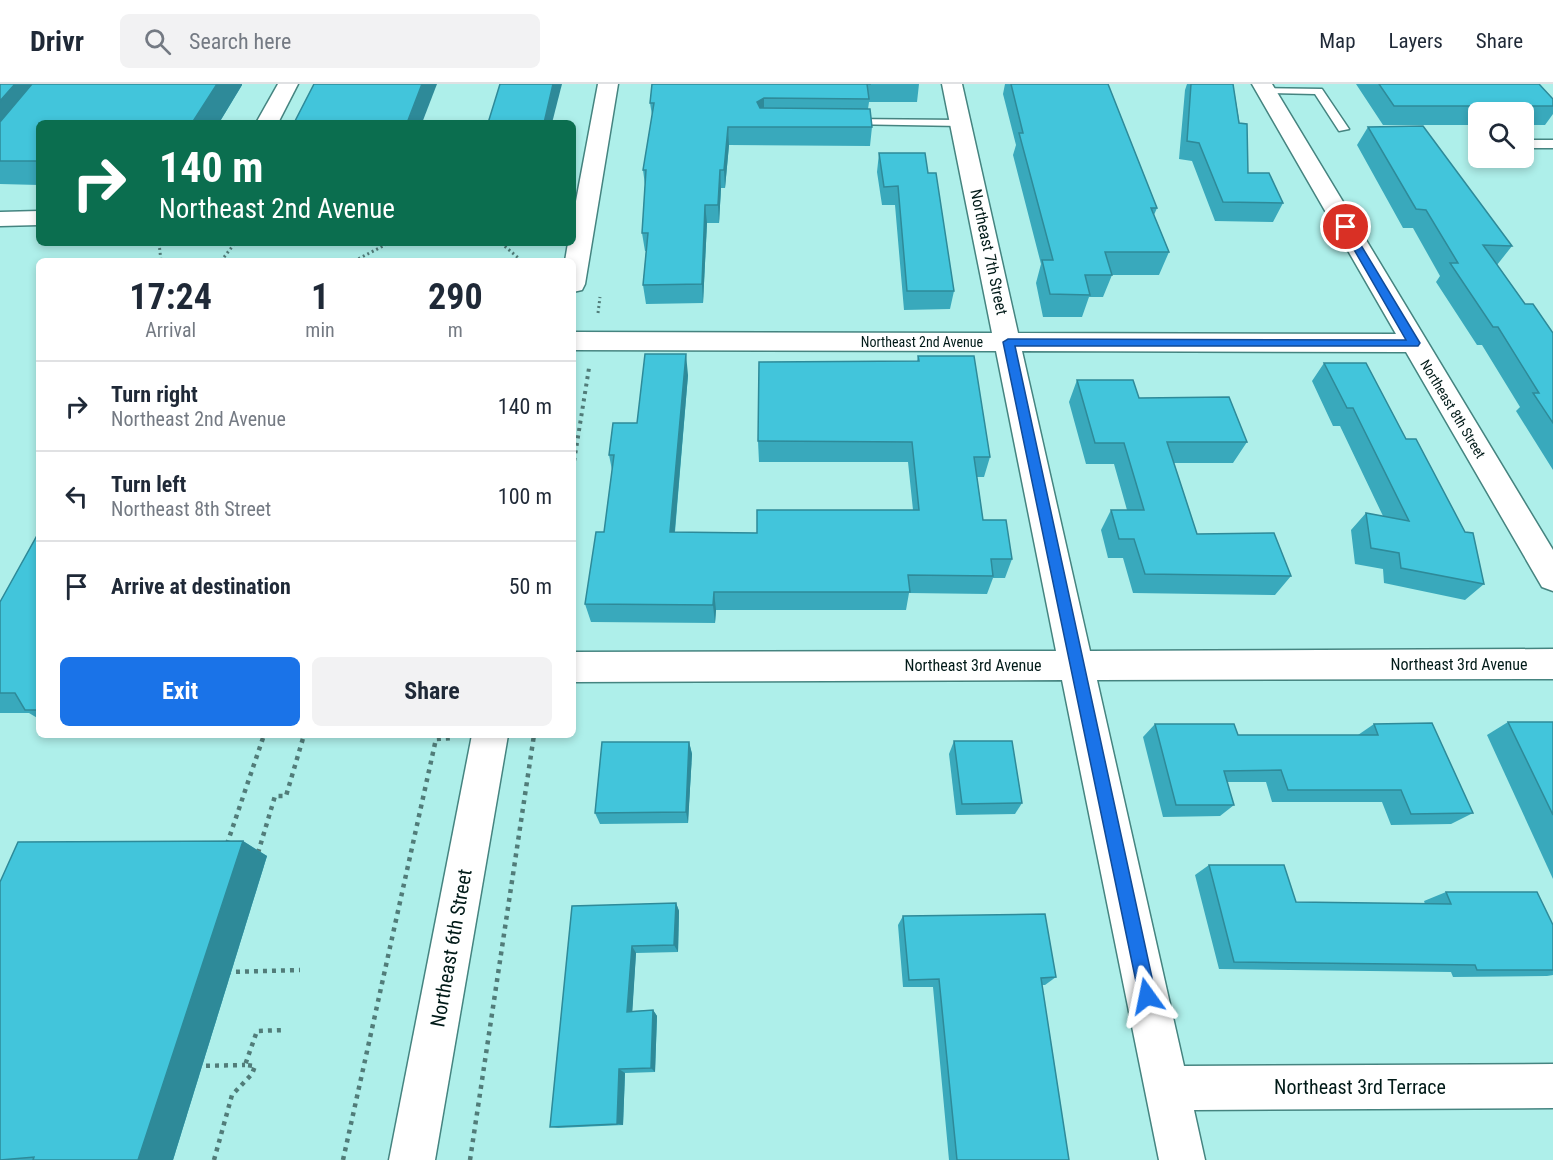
<!DOCTYPE html>
<html lang="en">
<head>
<meta charset="utf-8">
<style>
	:root { --surface:#fff; --page:#f2f2f3; --text:#1f2937; --muted:#747a83; --line:#e0e1e3; --accent:#1a73e8 }
	body { margin:0; font-family:"Roboto Condensed",sans-serif; background:var(--page); color:var(--text); height:100vh; display:flex; flex-direction:column; font-size:22px; white-space:nowrap }
	* { box-sizing:border-box; margin:0 }
	p { font-size:20px; color:var(--muted) }
	.icon { flex:none; width:33px; height:33px; fill:none; stroke:currentColor; stroke-width:2; stroke-linecap:round; stroke-linejoin:round }
	.map { position:relative; flex:1; overflow:hidden }
	.details { position:absolute; left:36px; top:174px; width:540px; height:480px; display:flex; flex-direction:column; background:var(--surface); border-radius:9px; box-shadow:0 3px 9px #0003 }
	.details>* { flex:none }
	.guide { position:absolute; left:36px; top:36px; width:540px; height:126px; border-radius:9px; box-shadow:0 3px 9px #0003; background:#0b6e4f; color:#fff; overflow:hidden }
	.controls { position:absolute; left:1468px; top:18px; display:grid; gap:12px }
	.controls a { display:grid; place-items:center; width:66px; height:66px; border-radius:9px; background:var(--surface); box-shadow:0 3px 9px #0003; font-size:30px }
	.pin { position:absolute; display:grid; place-items:center; width:51px; height:51px; color:#fff; margin:-26px; border:3px solid #fff; border-radius:50%; box-shadow:0 2px 6px #0007 }
	.me { position:absolute; width:66px; margin:-33px; rotate:348deg; stroke-linejoin:round; filter:drop-shadow(0 0 4px #0008) }
	.turn { display:flex; align-items:center; gap:21px; height:126px; padding:0 24px; font-size:27px }
	.turn .icon { width:78px; height:78px; stroke-width:2.5 }
	.turn b { display:block; font-size:42px; line-height:51px }
	.eta { display:flex; justify-content:space-evenly; align-items:center; height:102px; text-align:center }
	.eta b { font-size:36px; font-weight:700; line-height:42px }
	.primary-button { display:flex; gap:12px; margin-top:auto; padding:12px 24px }
	.primary-button a { flex:1; height:69px; border-radius:9px; background:var(--accent); color:#fff; font-size:24px; font-weight:700; line-height:69px; text-align:center }
	.primary-button a+a { background:var(--page); color:var(--text) }
	ul { padding:0; list-style:none }
	li { display:flex; align-items:center; gap:18px; height:90px; padding:0 24px; border-top:2px solid var(--line) }
	li div { flex:1 }
	li b { display:block; font-size:22px }
	li em { font-style:normal }
	header { display:flex; align-items:center; gap:36px; box-sizing:border-box; height:84px; padding:0 30px; background:var(--surface); border-bottom:2px solid var(--line) }
	header strong { font-size:28px }
	nav { display:flex; gap:33px; margin-inline-start:auto; font-size:21px }
	.search { width:420px; height:54px; background:var(--page); display:flex; align-items:center; gap:15px; box-sizing:border-box; padding:0 21px; border-radius:9px; color:var(--muted); font-size:22px }
	.map>svg:first-child { display:block }
</style>
</head>
<body>
<header>
<strong>Drivr</strong>
<div class="search"><svg class="icon" aria-label="search" viewBox="0 0 24 24"><circle cx="10" cy="10" r="6"/><path d="M15 15l6 6"/></svg>Search here</div>
<nav><a>Map</a><a>Layers</a><a>Share</a></nav>
</header>
<div class="map">
<svg width="1553" height="1076" viewBox="0 0 1553 1076">
	<rect width="100%" height="100%" fill="#aeefea"/>
	<g fill="none" stroke-linecap="round" stroke-linejoin="round">
		<!-- service casing -->
		<g stroke="#458480" stroke-width="3">
			<g id="service">
				<path d="M1262 4 1322 5 1349 45 1339 47 1315 10 1266 9 1260 6Z"/>
				<path d="M849 35 961 36 967 39 961 42 845 40 843 38Z"/>
				<path d="M1479 56V64L1471 60 1473 57Z"/>
				<rect x="1524" y="56" width="29" height="8"/>
			</g>
		</g>
		<!-- minor casing -->
		<g stroke="#458480" stroke-width="3">
			<g id="minor">
				<path d="M278 0H298L278 39H256Z"/>
				<path d="M598 0H618L585 200 582 206 573 208V177H565L568 159H573V133Z"/>
				<path d="M942 0H962L1018 249 1396 250 1252 0H1272L1553 466V507L1542 503 1406 268 1022 267 1090 567 1553 565V595L1097 596 1184 982 1553 980V1024L1194 1026 1205 1076H1159L1062 596 573 598V568L1056 567 996 267 573 266V248L992 249Z"/>
				<path d="M39 127V141L0 142V128Z"/>
				<path d="M472 651H508L435 1076H389Z"/>
			</g>
		</g>
		<!-- path-far2 -->
		<g stroke="#517c79" stroke-width="3" stroke-dasharray="2 3" stroke-linecap="butt">
			<path d="M159 159 161 177"/>
			<path d="M501 159 522 177"/>
			<path d="M221 177 235 159"/>
			<path d="M354 177 389 159"/>
			<path d="M598 229 600 213"/>
		</g>
		<!-- path-far1 -->
		<path stroke="#517c79" stroke-width="4" stroke-dasharray="3 4.5" stroke-linecap="butt" d="M573 384 589 284"/>
		<!-- path -->
		<g stroke="#517c79" stroke-width="4.5" stroke-dasharray="4 5" stroke-linecap="butt">
			<path d="M227 760 264 651"/>
			<path d="M258 769 275 712H286L304 651"/>
			<path d="M227 888 300 886"/>
			<path d="M197 982 245 981"/>
			<path d="M214 1076 232 1011 252 990 255 982 245 981 257 947 285 946"/>
			<path d="M343 1076 436 655 452 654"/>
			<path d="M470 1076 534 651"/>
		</g>
		<!-- service -->
		<use href="#service" fill="#fff" fill-rule="evenodd"/>
		<!-- minor -->
		<use href="#minor" fill="#fff" fill-rule="evenodd"/>
	</g>
	<!-- wall -->
	<g fill="#39a9bc">
		<path d="M0 0H242V1L219 39H39V101L0 100Z"/>
		<path d="M652 0H919L917 18H869L868 25 872 43 870 62 729 61 725 104H721L719 139H707L703 219 646 220 643 201 646 167H645L642 149 645 101 643 86 652 31 650 19Z"/>
		<path d="M1005 0H1108L1157 124 1154 131 1169 168 1159 191H1112L1103 213H1089L1082 233H1043L1036 199 1041 180 1013 71 1016 61 1003 10Z"/>
		<path d="M1187 0H1233L1248 89 1283 119 1273 138 1215 137 1192 77 1179 75 1185 6Z"/>
		<path d="M1356 0H1539L1553 15V30L1545 41H1524V28H1479V41H1383Z"/>
		<path d="M1368 43 1512 162 1497 181 1525 220 1553 249V386L1516 327 1520 323 1482 261H1477L1436 198 1440 192 1413 144H1403L1357 61Z"/>
		<path d="M879 69 928 89 954 207 950 225 904 226 895 121H882L877 88Z"/>
		<path d="M918 272 990 373 984 393H977L983 436 1012 475 1005 494H993L987 510 909 509 906 526H716L715 539 591 538 585 520 604 448 612 386 609 371 637 339 688 291 675 448 757 449 913 426 908 378H759L758 357 917 277Z"/>
		<path d="M1324 279 1484 500 1465 516 1384 499 1383 485 1355 480 1351 446 1366 429 1383 432 1340 342H1333L1312 297Z"/>
		<path d="M1077 296 1139 314 1247 358 1233 379H1174L1197 450 1291 492 1275 511 1133 509 1123 474H1108L1101 446 1111 426H1127L1114 380H1086L1069 318Z"/>
		<path d="M39 448V635L29 629H0V518Z"/>
		<path d="M1508 638H1553V795L1487 651Z"/>
		<path d="M1155 640 1238 651H1358L1374 640 1473 729 1451 740 1391 741 1382 718H1272L1266 698H1227L1234 721 1220 732 1163 733 1143 653Z"/>
		<path d="M954 657 1022 719 1015 730 956 731 949 670Z"/>
		<path d="M689 658 692 670 688 739 600 740 595 729Z"/>
		<path d="M243 757 267 772 173 1076H0Z"/>
		<path d="M1209 781 1296 818 1425 820 1424 817 1446 808 1553 841V891L1547 892 1453 893 1451 888 1219 885 1195 791Z"/>
		<path d="M676 819 679 827 678 868 636 869 632 927 653 926 657 932 655 988 625 989 623 1041 558 1044 550 1043 572 822Z"/>
		<path d="M903 832 1056 893 1045 901H1042L1069 1076H949L933 903H903L898 841Z"/>
	</g>
	<!-- shaded-wall -->
	<g fill="#2e8a99">
		<path d="M15 0H51L0 60V17Z"/>
		<path d="M217 0H242V1L219 39H192Z"/>
		<path d="M422 0H437L422 39H407Z"/>
		<path d="M553 0H562L552 39H544Z"/>
		<path d="M764 14V33L757 18Z"/>
		<path d="M728 43 729 61 725 104 724 86Z"/>
		<path d="M720 86 721 104 719 139 718 121Z"/>
		<path d="M705 121 707 139 703 219 702 200Z"/>
		<path d="M686 270 688 291 673 467 670 448Z"/>
		<path d="M714 508 716 526 715 539 713 521Z"/>
		<path d="M689 658 692 670 688 739 686 728Z"/>
		<path d="M243 757 267 772 173 1076H138Z"/>
		<path d="M676 819 679 827 678 868 674 861Z"/>
		<path d="M632 862 636 869 632 933 627 928Z"/>
		<path d="M653 926 657 932 655 988 651 984Z"/>
		<path d="M619 985 625 989 623 1041 617 1040Z"/>
	</g>
	<!-- building -->
	<g fill="#42c5db" stroke="#2e8a99" stroke-width="1.5">
		<path d="M0 0H15L0 17Z"/>
		<path d="M32 0H217L192 39H39V77H0V38Z"/>
		<path d="M314 0H422L407 39H294Z"/>
		<path d="M500 0H553L544 39H488Z"/>
		<path d="M652 0H871H867L869 15 764 14 757 18 760 24 870 25 872 43H728L724 86H720L718 121H705L702 200 643 201 648 149H642L646 86H643L654 19H650Z"/>
		<path d="M1011 0H1108L1157 124H1151L1169 168H1105L1112 191H1085L1090 211 1050 210 1042 176H1053L1019 49H1023Z"/>
		<path d="M1191 0H1233L1239 39 1247 40 1248 89H1269L1283 119 1223 118 1199 59 1187 57Z"/>
		<path d="M1379 0H1539L1553 15V22H1394Z"/>
		<path d="M1423 42 1512 162 1483 161 1525 220H1533L1553 249V339L1533 309H1539L1498 243H1493L1450 179H1458L1426 126 1416 125 1368 43Z"/>
		<path d="M879 69H925L928 89H936L954 207H907L898 102 884 103Z"/>
		<path d="M645 270H686L670 448 757 449V426H919L912 358 758 357 759 278 919 277 918 272H974L990 373H974L983 436H1006L1012 475H991L993 492 908 491 910 508H714L713 521 585 520 596 448H604L614 371H609L613 339H637Z"/>
		<path d="M1324 279H1366L1406 355H1416L1465 448 1473 449 1484 500 1401 484 1399 469 1371 464 1366 429 1409 437 1353 324H1347Z"/>
		<path d="M1077 296H1133L1139 314 1229 313 1247 358H1167L1197 450 1274 449 1291 492 1145 490 1134 455H1119L1111 426H1144L1124 359H1095Z"/>
		<path d="M39 448V626H25L15 609H0V518Z"/>
		<path d="M1508 638H1553V731Z"/>
		<path d="M1432 639 1473 729 1411 730 1401 706H1288L1281 686 1224 687 1234 721H1176L1155 640H1234L1238 651H1378L1374 640Z"/>
		<path d="M954 657H1012L1022 719 962 720Z"/>
		<path d="M602 658H689L686 728 595 729Z"/>
		<path d="M243 757 138 1076H33L34 1073 0 1076V798L18 758Z"/>
		<path d="M1209 781H1284L1296 818 1451 820 1446 808H1537L1553 841V886H1477L1475 881 1234 878Z"/>
		<path d="M676 819 674 861 632 862 627 928 653 926 651 984 619 985 617 1040 550 1043 572 822Z"/>
		<path d="M1045 830 1056 893 1041 894 1069 1076H957L939 895 909 896 903 832Z"/>
	</g>
	<!-- route -->
	<path fill="#1a73e8" stroke="#114b97" stroke-width="1.5" d="M1342 141 1350 143 1420 259 1418 262H1015L1156 912 1153 919 1147 921 1141 919 1139 912 1003 258 1008 255 1406 256 1341 143Z"/>
	<g text-anchor="middle" dominant-baseline="central" stroke-width="4.5" stroke-linejoin="round" paint-order="stroke">
		<!-- far-street labels -->
		<g font-size="14" fill="#011a18" stroke="#fff">
			<text x="922" y="258">Northeast 2nd Avenue</text>
			<text transform="translate(1453 325) rotate(59)">Northeast 8th Street</text>
		</g>
		<!-- street labels -->
		<g font-size="16" fill="#011a18" stroke="#fff">
			<text transform="translate(989 168) rotate(78)">Northeast 7th Street</text>
			<text x="1459" y="580">Northeast 3rd Avenue</text>
			<text x="973" y="581">Northeast 3rd Avenue</text>
		</g>
		<!-- near-street labels -->
		<g font-size="20" fill="#011a18" stroke="#fff">
			<text transform="translate(451 864) rotate(-80)">Northeast 6th Street</text>
			<text x="1360" y="1003">Northeast 3rd Terrace</text>
		</g>
	</g>
</svg>
<div class="controls">
<a><svg class="icon" aria-label="search" viewBox="0 0 24 24"><circle cx="10" cy="10" r="6"/><path d="M15 15l6 6"/></svg></a>
</div>
<div class="pin" style="left:1346px;top:143px;background:#d93025"><svg class="icon" aria-label="arrive" viewBox="0 0 24 24"><path d="M6 21V4h12l-3 4 3 4H6"/></svg></div>
<svg class="me" style="left:1147px;top:912px" viewBox="-20 -20 40 40"><path d="M0-17L14 15 0 8-14 15z" fill="#1a73e8" stroke="#fff" stroke-width="4"/></svg>
<div class="guide">
<div class="turn"><svg class="icon" aria-label="right" viewBox="0 0 24 24"><path d="M7 20v-9h11M14 6l5 5-5 5"/></svg><div><b>140 m</b>Northeast 2nd Avenue</div></div>
</div>
<section class="details">
<div class="eta">
<div><b>17:24</b><p>Arrival</p></div>
<div><b>1</b><p>min</p></div>
<div><b>290</b><p>m</p></div>
</div>
<ul>
<li><svg class="icon" aria-label="right" viewBox="0 0 24 24"><path d="M7 20v-9h11M14 6l5 5-5 5"/></svg><div><b>Turn right</b><p>Northeast 2nd Avenue</p></div><em>140 m</em></li>
<li><svg class="icon" aria-label="left" viewBox="0 0 24 24"><path d="M17 20v-9H6M10 6l-5 5 5 5"/></svg><div><b>Turn left</b><p>Northeast 8th Street</p></div><em>100 m</em></li>
<li><svg class="icon" aria-label="arrive" viewBox="0 0 24 24"><path d="M6 21V4h12l-3 4 3 4H6"/></svg><div><b>Arrive at destination</b></div><em>50 m</em></li>
</ul>
<div class="primary-button"><a>Exit</a><a>Share</a></div>
</section>
</div>
</body>
</html>
